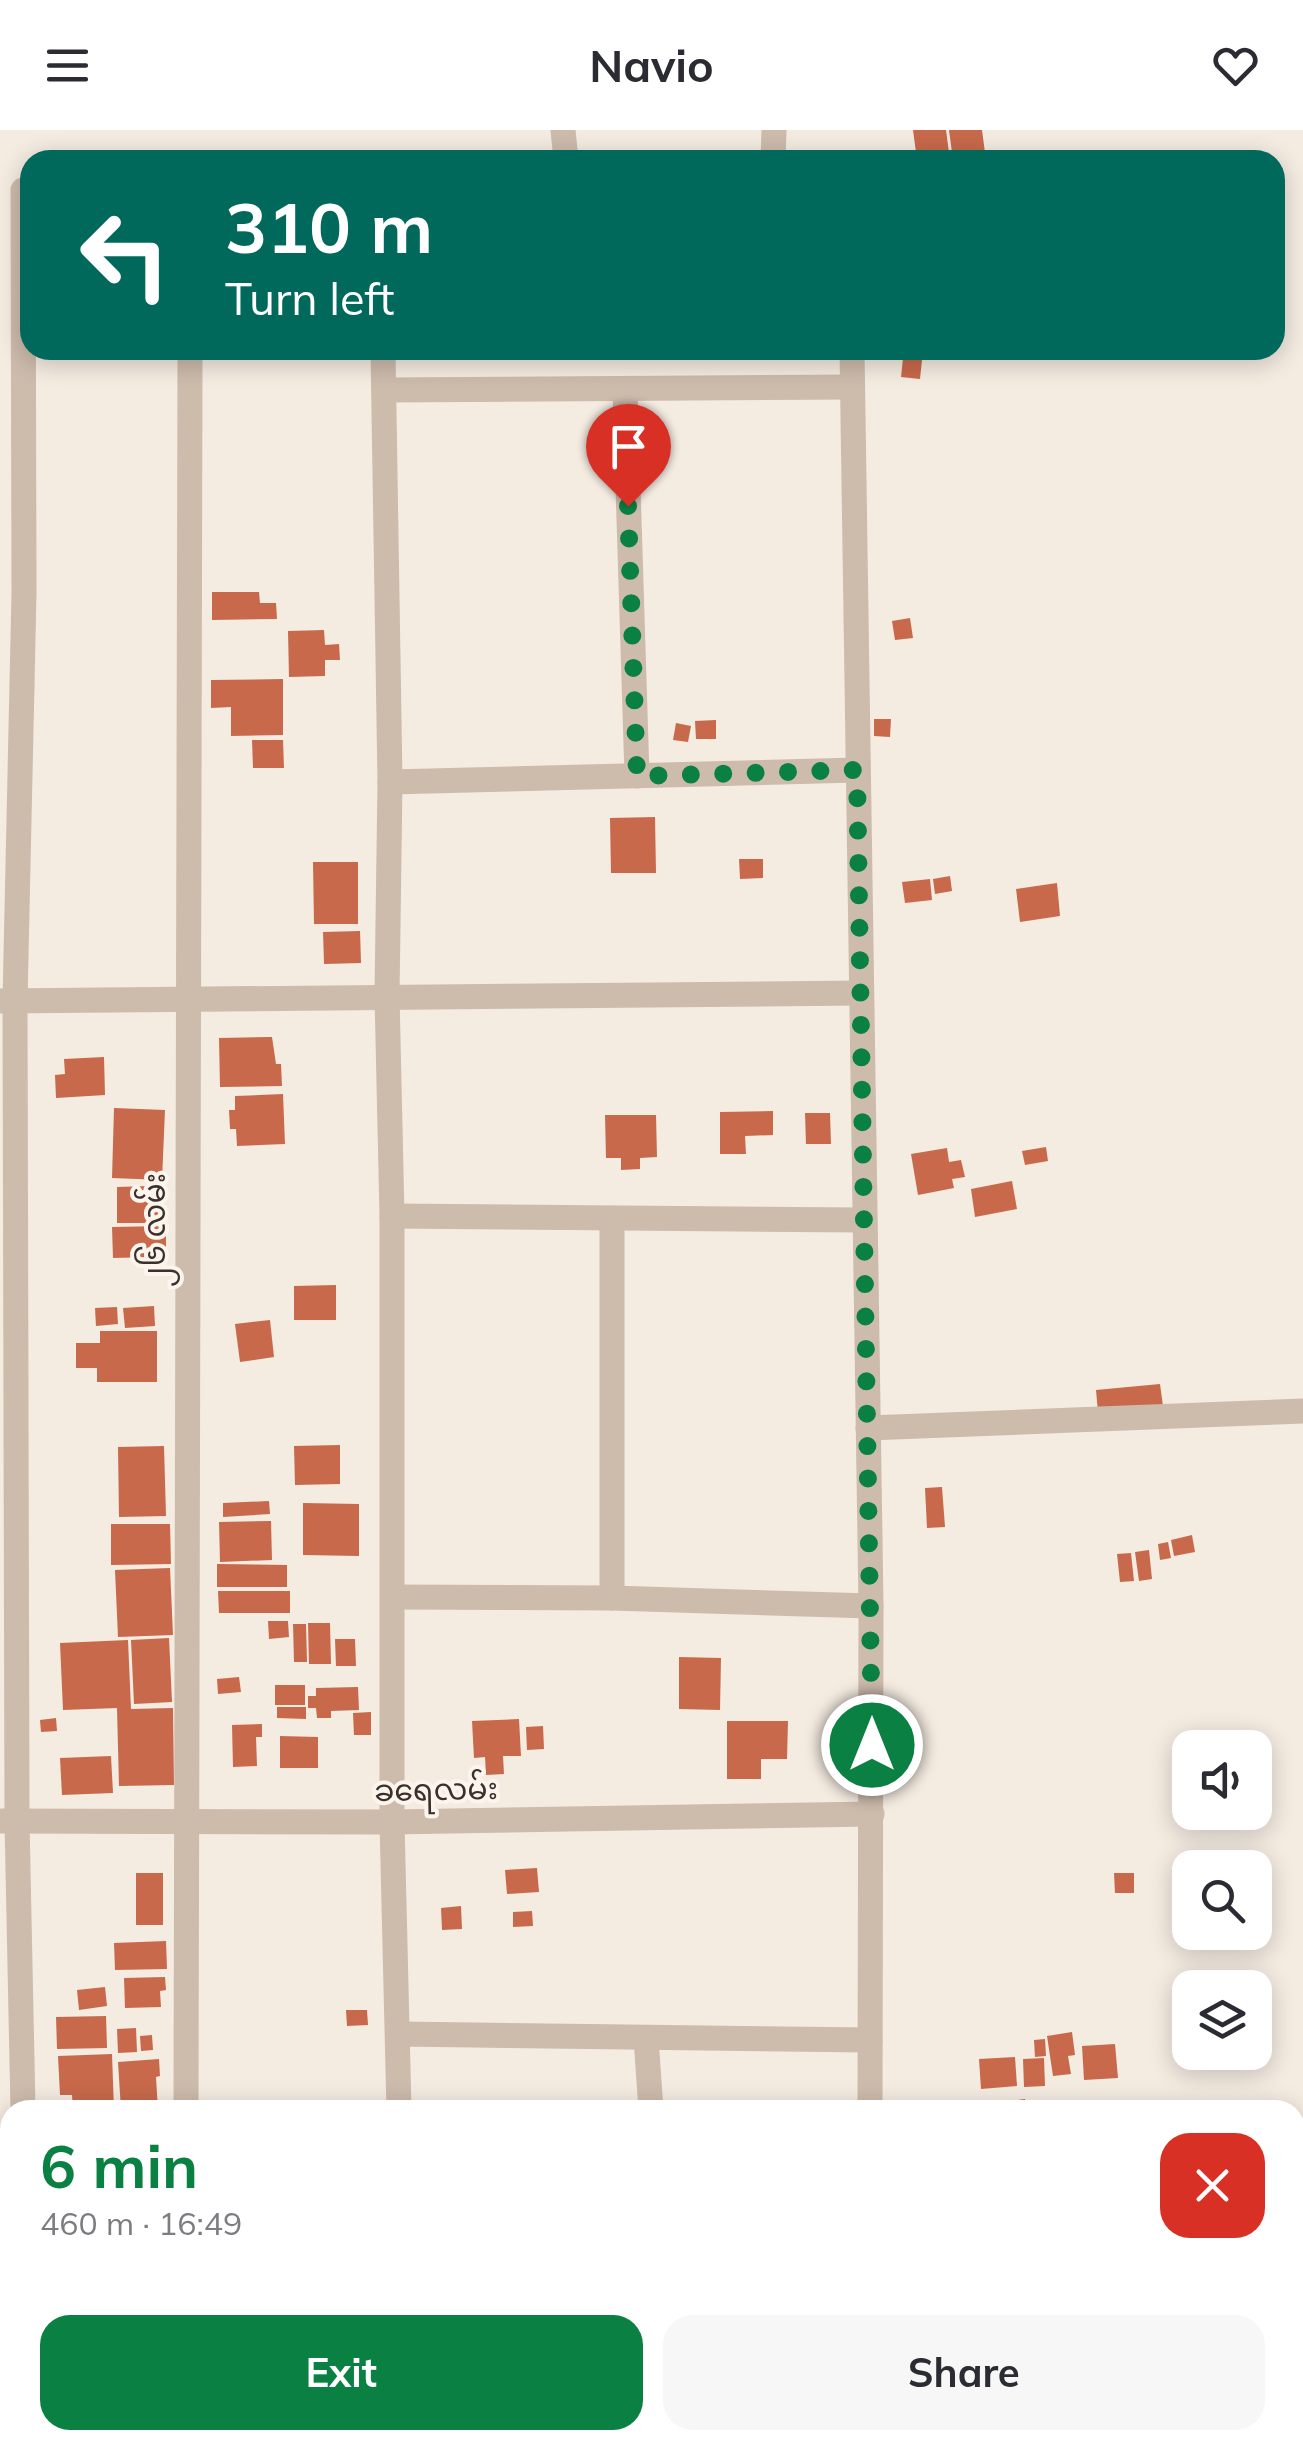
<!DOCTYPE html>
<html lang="en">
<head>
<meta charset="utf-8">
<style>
	:root { --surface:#fff; --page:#f7f7f7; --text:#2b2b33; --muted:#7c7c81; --accent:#0b8043 }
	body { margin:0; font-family:Mulish,"Noto Sans Myanmar",sans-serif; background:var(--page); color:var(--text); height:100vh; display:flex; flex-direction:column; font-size:38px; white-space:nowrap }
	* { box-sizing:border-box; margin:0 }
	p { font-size:32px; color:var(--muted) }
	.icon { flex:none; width:55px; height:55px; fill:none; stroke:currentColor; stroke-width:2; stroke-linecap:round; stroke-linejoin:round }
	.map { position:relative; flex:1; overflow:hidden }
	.side { position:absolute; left:0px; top:1970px; width:1305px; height:350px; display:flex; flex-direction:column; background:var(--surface); border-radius:30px 30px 0 0; box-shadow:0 5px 25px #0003 }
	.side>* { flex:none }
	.guide { position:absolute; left:20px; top:20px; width:1265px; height:210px; border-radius:30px; box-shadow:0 5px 25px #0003; background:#00695c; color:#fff; overflow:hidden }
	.tools { position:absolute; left:1172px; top:1600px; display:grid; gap:20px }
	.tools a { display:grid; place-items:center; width:100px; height:100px; border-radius:20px; background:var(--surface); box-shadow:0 5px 25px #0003; font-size:50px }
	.pin { position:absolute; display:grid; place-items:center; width:85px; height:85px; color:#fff; margin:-102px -42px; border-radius:50% 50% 50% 0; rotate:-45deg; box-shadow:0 0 10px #0007 }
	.pin .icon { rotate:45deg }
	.me { position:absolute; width:110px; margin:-55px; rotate:0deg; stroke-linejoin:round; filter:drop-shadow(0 0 8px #0008) }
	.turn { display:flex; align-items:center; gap:35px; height:210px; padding:0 40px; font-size:45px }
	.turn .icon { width:130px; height:130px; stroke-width:2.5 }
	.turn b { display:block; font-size:70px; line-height:85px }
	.round { display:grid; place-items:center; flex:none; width:105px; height:105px; border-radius:30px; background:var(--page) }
	.headline { display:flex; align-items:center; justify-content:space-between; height:170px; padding:0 40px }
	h1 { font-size:60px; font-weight:700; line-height:75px; color:var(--accent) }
	.action { display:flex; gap:20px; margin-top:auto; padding:20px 40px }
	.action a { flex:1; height:115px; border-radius:30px; background:var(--accent); color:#fff; font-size:40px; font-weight:700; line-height:115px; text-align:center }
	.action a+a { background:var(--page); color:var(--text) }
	header { display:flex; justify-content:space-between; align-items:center; height:130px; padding:0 40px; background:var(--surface); font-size:45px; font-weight:700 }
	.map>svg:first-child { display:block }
</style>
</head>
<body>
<header><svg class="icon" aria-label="menu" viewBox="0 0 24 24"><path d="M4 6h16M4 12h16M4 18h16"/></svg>Navio<svg class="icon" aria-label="heart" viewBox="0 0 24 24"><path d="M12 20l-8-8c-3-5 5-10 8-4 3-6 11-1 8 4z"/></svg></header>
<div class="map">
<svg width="1303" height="2320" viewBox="0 0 1303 2320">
	<rect width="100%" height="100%" fill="#f4ebe1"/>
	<!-- building -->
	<g fill="#c8694b">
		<path d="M913 0H946L950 30H917Z"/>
		<path d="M949 0H982L985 23 975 25 976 30H953Z"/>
		<path d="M903 228 922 230 920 249 901 247Z"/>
		<path d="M212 462H259L260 473H276L277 489 212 490Z"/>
		<path d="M910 488 913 508 895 510 892 491Z"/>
		<path d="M324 500 325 515 339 514 340 530H325V546L289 547 288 501Z"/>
		<path d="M283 549V605L231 606V577L211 578V550Z"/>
		<path d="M874 589H891L890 607 874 606Z"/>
		<path d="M716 590V609H696L695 591Z"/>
		<path d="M676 593 691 596 688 612 673 610Z"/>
		<path d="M252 610H283L284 638H253Z"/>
		<path d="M655 687 656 743H611L610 688Z"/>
		<path d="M739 729H763V748L740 749Z"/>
		<path d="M313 732H358V794H314Z"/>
		<path d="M950 746 952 761 935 764 933 749Z"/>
		<path d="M930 749 932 770 905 773 902 752Z"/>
		<path d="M1057 753 1060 786 1020 792 1016 759Z"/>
		<path d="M360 801 361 833 324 834 323 802Z"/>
		<path d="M272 907 276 934H281L282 956 220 957 219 908Z"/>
		<path d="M104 927 105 965 56 968 55 945 65 944 64 929Z"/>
		<path d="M283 964 285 1014 237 1016 236 999H230L229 980H235V966Z"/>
		<path d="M114 978 165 980 162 1050 112 1048Z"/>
		<path d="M773 981V1005L745 1006 746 1024H720V982Z"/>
		<path d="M805 983H830L831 1014H806Z"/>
		<path d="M605 985H656L657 1027 640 1028V1039L621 1040V1028H606Z"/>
		<path d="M1046 1017 1048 1031 1025 1035 1022 1021Z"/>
		<path d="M947 1018 949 1032 961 1030 965 1047 952 1049 954 1058 918 1065 911 1024Z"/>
		<path d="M1012 1051 1017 1079 975 1087 971 1059Z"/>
		<path d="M150 1056V1081H158V1093H117V1057Z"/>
		<path d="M166 1096V1120H155V1127L113 1128 112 1097Z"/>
		<path d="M336 1155V1190H294V1156Z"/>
		<path d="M154 1176 155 1196 125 1198 123 1178Z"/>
		<path d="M117 1177 118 1194 96 1196 95 1178Z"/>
		<path d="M270 1190 274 1227 240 1232 235 1194Z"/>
		<path d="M100 1201H157V1252H97V1238H76V1213H100Z"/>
		<path d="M1160 1254 1163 1276 1098 1282 1096 1260Z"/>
		<path d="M340 1315V1354L295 1355 294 1316Z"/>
		<path d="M164 1316 166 1386 119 1387 118 1317Z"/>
		<path d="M942 1357 945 1397 927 1398 925 1358Z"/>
		<path d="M269 1371 270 1384 223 1387V1373Z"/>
		<path d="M303 1373 359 1374V1426L303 1425Z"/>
		<path d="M271 1391 272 1430 220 1432 219 1392Z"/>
		<path d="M111 1394H170L171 1434 111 1435Z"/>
		<path d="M1192 1405 1195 1422 1174 1426 1171 1410Z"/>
		<path d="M1168 1412 1171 1428 1160 1430 1158 1414Z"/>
		<path d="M1149 1420 1152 1449 1139 1451 1135 1422Z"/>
		<path d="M1131 1423 1134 1451 1120 1452 1117 1424Z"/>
		<path d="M217 1434 287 1435V1457H217Z"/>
		<path d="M170 1438 173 1505 118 1507 115 1440Z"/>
		<path d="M218 1461H290V1483H219Z"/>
		<path d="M268 1491H288L289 1507 269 1509Z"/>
		<path d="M308 1493H330L331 1534H309Z"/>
		<path d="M293 1494H306L307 1532H294Z"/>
		<path d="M169 1508 172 1572 134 1574 131 1510Z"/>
		<path d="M335 1509H355L356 1536H336Z"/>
		<path d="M128 1510 131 1579 173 1578 174 1655 119 1656 117 1578 63 1580 60 1513Z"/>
		<path d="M679 1527 721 1528 720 1580 679 1579Z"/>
		<path d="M239 1547 241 1562 218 1564 217 1549Z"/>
		<rect x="275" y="1555" width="30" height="20"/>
		<path d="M358 1557 359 1580 331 1581V1588H317L316 1578H308V1566H316V1558Z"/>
		<path d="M277 1577H306V1589L277 1588Z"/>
		<path d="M371 1582V1605H354L353 1583Z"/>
		<path d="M56 1588 57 1601 41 1602 40 1590Z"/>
		<path d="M519 1589 521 1626H503L504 1644 486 1645 485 1627 474 1628 472 1591Z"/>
		<path d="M727 1591H788L787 1629H761V1649H727Z"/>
		<path d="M262 1594V1607H256L257 1636 233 1637 232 1595Z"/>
		<path d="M543 1596 544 1619 527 1620 526 1597Z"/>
		<path d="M280 1606 318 1607V1638H280Z"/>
		<path d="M111 1626 113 1663 62 1665 60 1628Z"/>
		<path d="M537 1738 539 1762 507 1764 505 1740Z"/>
		<rect x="136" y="1743" width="27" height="52"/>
		<path d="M1114 1743H1134V1763H1115Z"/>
		<path d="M461 1776 462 1799 442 1800 441 1778Z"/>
		<path d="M532 1781 533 1796 513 1797V1782Z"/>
		<path d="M166 1811 167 1839 115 1840 114 1813Z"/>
		<path d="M165 1847 166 1860 160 1861 161 1877 125 1878 124 1848Z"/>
		<path d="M105 1857 107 1876 79 1880 77 1860Z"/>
		<path d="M346 1880H367L368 1895 347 1896Z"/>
		<path d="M106 1886 107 1918 57 1919 56 1887Z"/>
		<path d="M136 1898 137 1922 118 1923 117 1899Z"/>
		<path d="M1072 1902 1075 1925 1068 1926 1071 1944 1053 1946 1047 1906Z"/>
		<path d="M152 1905 153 1920 141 1921 140 1906Z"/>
		<path d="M1045 1909 1046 1926 1035 1927 1034 1910Z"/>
		<path d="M1115 1914 1118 1948 1084 1950 1082 1916Z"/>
		<path d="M112 1924 114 1980H73L72 1965H60L58 1926Z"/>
		<path d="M1015 1927 1017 1956 981 1959 979 1929Z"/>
		<path d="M1044 1928 1045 1956 1024 1957 1023 1929Z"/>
		<path d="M159 1929 160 1946 156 1947 158 1980H121L118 1932Z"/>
		<path d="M1025 1969 1026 1980H1010L1009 1971Z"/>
		<path d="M1048 1970V1980H1030L1029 1972Z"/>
		<rect x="62" y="2310" width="43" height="10"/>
		<rect x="115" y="2310" width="53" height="10"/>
		<path d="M1030 2310H1074L1075 2313 1039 2320 1038 2313 1031 2314Z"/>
		<path d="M1215 2310H1246L1248 2317 1217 2320Z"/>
	</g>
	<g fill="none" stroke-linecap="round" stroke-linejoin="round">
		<!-- minor -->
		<g stroke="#cdbbac" stroke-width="25">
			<path d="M563 0 566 30"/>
			<path d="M773 30 774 0"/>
			<path d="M23 60 24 463 15 871 17 1691 23 1980"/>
			<path d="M383 220 390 652 387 865 392 1086V1692L399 1980"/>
			<path d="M852 220 871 1476 870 1980"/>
			<path d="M385 260 852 257"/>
			<path d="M625 260 637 646"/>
			<path d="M390 652 857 640"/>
			<path d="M1 871 860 863"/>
			<path d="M392 1086 863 1090"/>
			<path d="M868 1298 1303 1281"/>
			<path d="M393 1467 612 1468 871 1476"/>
			<path d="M612 1468V1090"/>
			<path d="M0 1691 392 1692 872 1684"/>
			<path d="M398 1904 870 1910"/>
			<path d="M646 1908 651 1980"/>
			<path d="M186 1980 190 220"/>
			<path d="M0 2116H10"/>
			<path d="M28 2310V2320"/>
			<path d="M873 2310 874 2320"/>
			<path d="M185 2320V2310"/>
		</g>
	</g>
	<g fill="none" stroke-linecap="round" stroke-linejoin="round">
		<!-- route -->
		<path stroke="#0b8043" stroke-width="18" stroke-dasharray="0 32.4" d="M628 376 637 646 857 640 872 1615"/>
	</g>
	<g text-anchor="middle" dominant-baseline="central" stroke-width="8" stroke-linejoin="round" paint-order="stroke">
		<!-- street labels -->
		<g font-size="30" fill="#3b302b" stroke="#fbf5ee">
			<text transform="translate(154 1100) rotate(-90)">၂၆ လမ်း</text>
			<text transform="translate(436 1659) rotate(-1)">ခရေလမ်း</text>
		</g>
	</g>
</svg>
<div class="tools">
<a><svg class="icon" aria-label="sound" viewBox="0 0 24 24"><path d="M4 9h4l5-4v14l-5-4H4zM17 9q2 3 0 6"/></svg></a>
<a><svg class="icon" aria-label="search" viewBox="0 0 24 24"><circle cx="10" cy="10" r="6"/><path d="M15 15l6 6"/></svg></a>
<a><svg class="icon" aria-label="layers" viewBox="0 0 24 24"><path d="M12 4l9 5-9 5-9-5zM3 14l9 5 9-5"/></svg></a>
</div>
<div class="pin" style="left:628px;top:376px;background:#d93025"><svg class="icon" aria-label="arrive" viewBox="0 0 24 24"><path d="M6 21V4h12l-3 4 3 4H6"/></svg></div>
<svg class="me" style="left:872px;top:1615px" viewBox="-20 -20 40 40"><circle r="17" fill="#0b8043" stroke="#fff" stroke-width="3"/><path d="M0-11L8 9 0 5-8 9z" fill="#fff"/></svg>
<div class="guide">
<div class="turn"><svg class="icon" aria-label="left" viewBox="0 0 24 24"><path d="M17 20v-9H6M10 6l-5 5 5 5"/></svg><div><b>310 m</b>Turn left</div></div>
</div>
<section class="side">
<div class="headline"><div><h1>6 min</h1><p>460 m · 16:49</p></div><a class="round" style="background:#d93025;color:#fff"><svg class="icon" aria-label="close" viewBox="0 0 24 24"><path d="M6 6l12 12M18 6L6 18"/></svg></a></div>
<div class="action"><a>Exit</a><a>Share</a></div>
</section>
</div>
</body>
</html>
